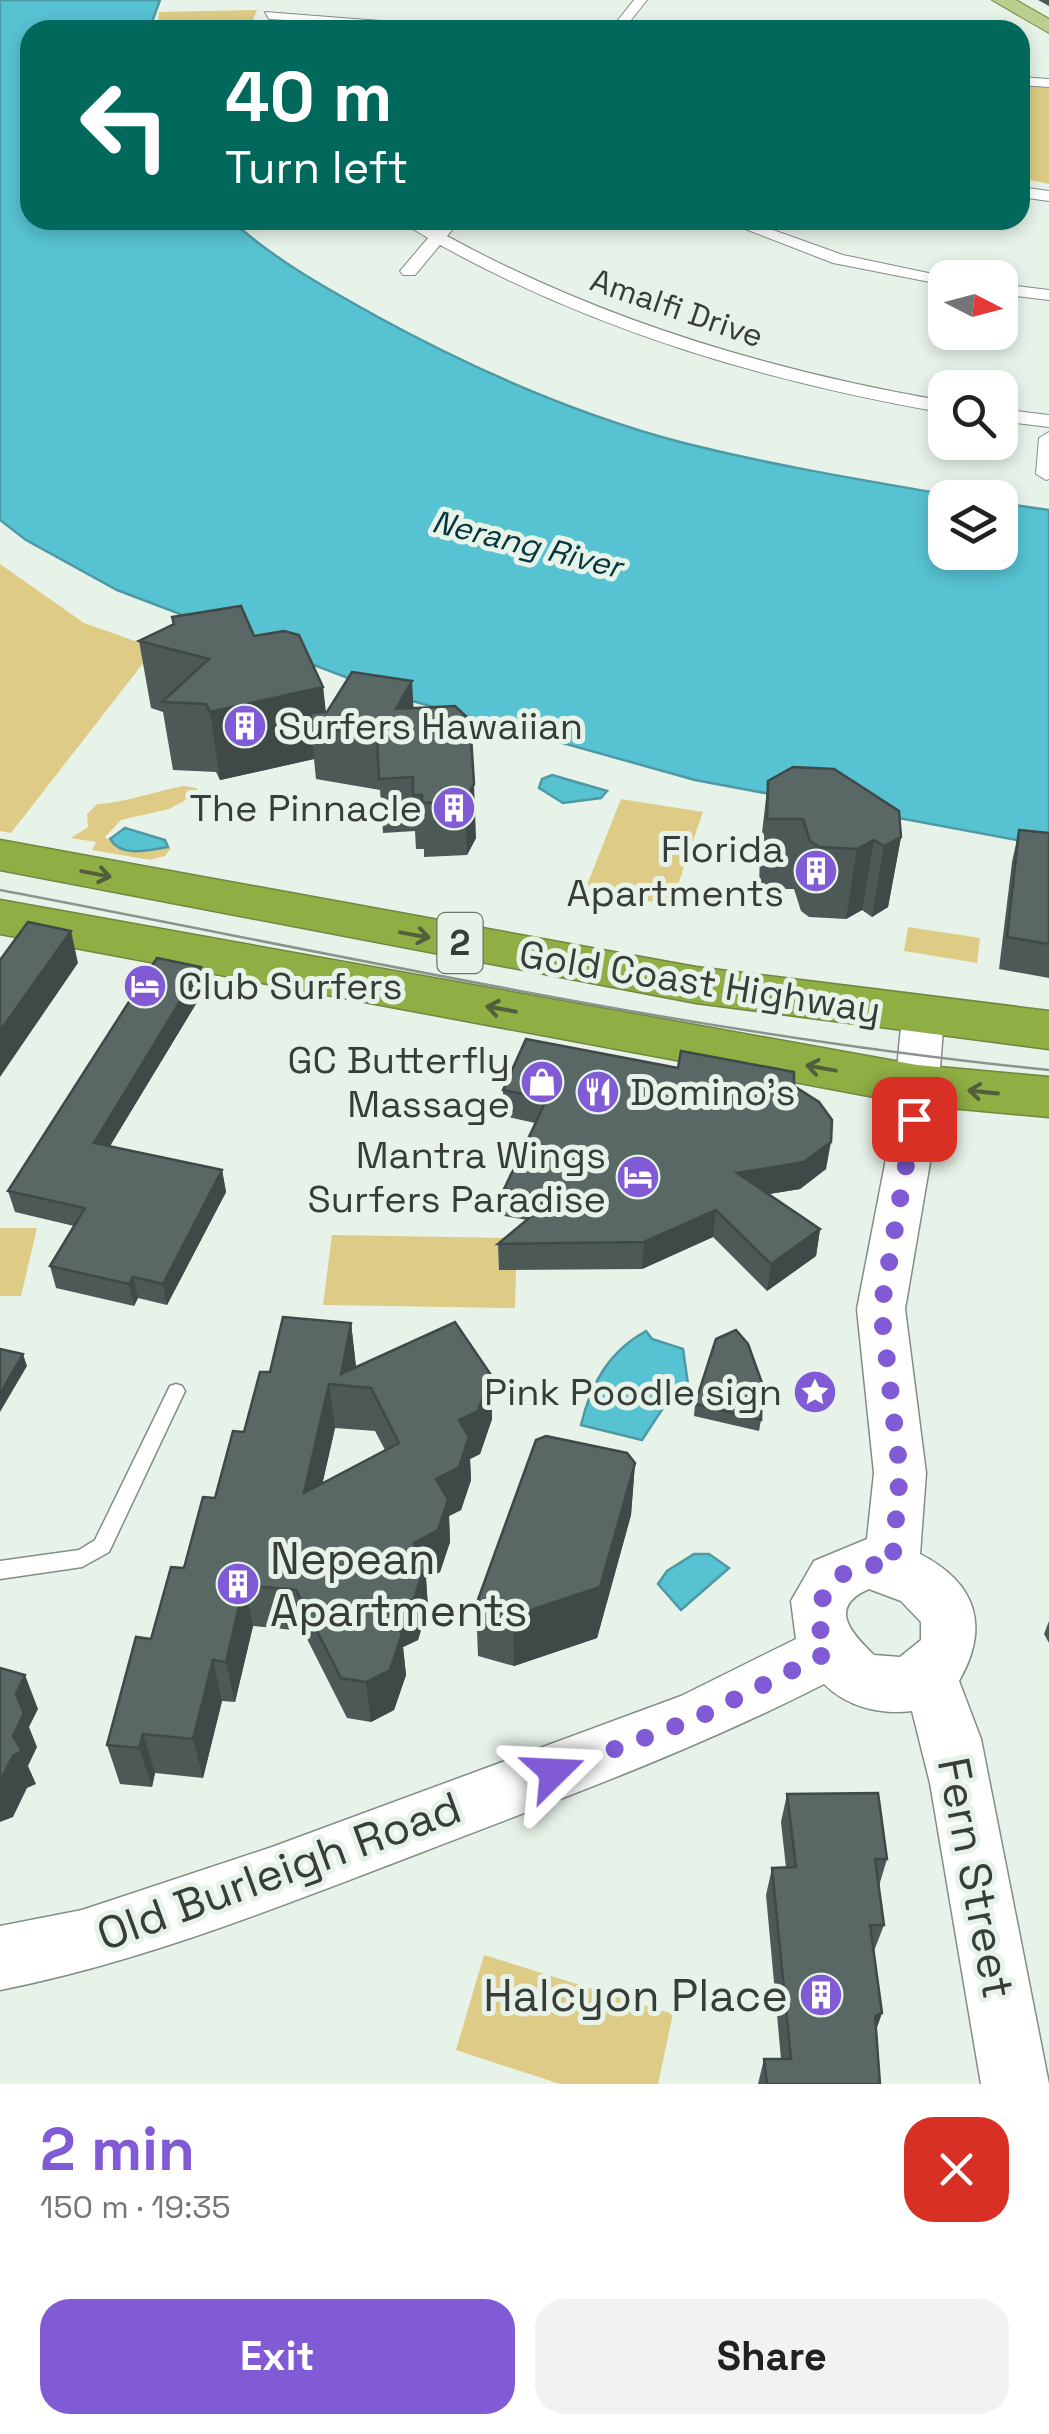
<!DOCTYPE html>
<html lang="en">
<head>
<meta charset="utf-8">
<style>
	:root { --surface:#fff; --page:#f2f2f2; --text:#202124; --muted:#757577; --accent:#805bd5 }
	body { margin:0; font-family:"Space Grotesk",sans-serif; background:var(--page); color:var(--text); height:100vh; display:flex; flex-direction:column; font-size:38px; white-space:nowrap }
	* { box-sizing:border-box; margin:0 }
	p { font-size:32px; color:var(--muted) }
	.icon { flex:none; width:55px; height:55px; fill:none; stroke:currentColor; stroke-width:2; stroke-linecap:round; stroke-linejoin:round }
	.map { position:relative; height:2084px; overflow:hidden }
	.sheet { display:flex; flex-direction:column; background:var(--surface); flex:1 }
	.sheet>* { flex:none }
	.top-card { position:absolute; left:20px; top:20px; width:1010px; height:210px; border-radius:30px; box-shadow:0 5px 15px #0003; background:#00695c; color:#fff; overflow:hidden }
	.needle { width:65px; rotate:96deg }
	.controls { position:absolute; left:928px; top:260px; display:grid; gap:20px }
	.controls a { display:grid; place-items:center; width:90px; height:90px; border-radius:20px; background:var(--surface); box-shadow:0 5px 15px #0003; font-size:50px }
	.pin { position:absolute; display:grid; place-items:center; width:85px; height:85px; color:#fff; margin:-42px; border-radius:20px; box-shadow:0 5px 15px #0006 }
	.me { position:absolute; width:110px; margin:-55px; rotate:69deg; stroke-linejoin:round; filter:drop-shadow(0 0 8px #0008) }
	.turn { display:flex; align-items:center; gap:35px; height:210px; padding:0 40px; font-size:45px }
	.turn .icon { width:130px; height:130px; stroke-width:2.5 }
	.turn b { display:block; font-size:70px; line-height:85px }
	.round { display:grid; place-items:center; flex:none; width:105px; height:105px; border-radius:30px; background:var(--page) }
	.summary { display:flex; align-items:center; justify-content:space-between; height:170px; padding:0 40px }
	h1 { font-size:60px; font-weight:700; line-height:75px; color:var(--accent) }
	.button { display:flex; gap:20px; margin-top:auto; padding:20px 40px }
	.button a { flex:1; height:115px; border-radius:30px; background:var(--accent); color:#fff; font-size:40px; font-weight:700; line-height:115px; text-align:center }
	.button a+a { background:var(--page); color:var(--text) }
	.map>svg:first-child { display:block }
</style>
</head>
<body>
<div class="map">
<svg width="1049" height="2084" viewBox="0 0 1049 2084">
	<rect width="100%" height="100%" fill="#e7f3e9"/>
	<!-- green -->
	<g fill="#decc86">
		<path d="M257 10 253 20 158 22 159 12Z"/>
		<path d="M1020 85 1049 88V184L1020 178Z"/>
		<path d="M0 564 84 623 155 648 11 833 0 831Z"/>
		<path d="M184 786 197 788V794L169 809 121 820 105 837 118 848H171L165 856 150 860 92 850 96 842 71 838 88 827 87 814 97 804C124 803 155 791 184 786Z"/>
		<path d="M621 799 703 812 671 905 585 890Z"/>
		<path d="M908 927 980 938 977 963 904 951Z"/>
		<path d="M0 1228H37L21 1296H0Z"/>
		<path d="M332 1235 517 1238 515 1308 323 1305Z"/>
		<path d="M484 1955 673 2014 658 2084H560L456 2050Z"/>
	</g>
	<!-- water -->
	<g fill="#57c2d2" stroke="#4e9aa4" stroke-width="2.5">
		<path d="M0 0H160L149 30H30V220H231C273 259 326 288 376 316 473 369 577 415 684 443 775 466 868 481 960 497L945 498V552H1000V503L1049 510V846L695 780 398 697 117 590 26 540 0 520Z"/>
		<path d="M552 775 607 791 601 798 563 803 539 788 542 779Z"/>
		<path d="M125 828 165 840 168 847C148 850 122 858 110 839Z"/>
		<path d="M646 1331 652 1339 683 1349 690 1398 665 1405 642 1440 581 1425C591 1384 608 1352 646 1331Z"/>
		<path d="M694 1554H709L729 1568 681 1610 658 1584 667 1571Z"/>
	</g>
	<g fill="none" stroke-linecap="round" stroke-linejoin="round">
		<!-- lane casing -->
		<g stroke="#828d85" stroke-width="3">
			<path id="lane" d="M176 1384 182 1386 185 1391 109 1552 82 1567 0 1579V1561L79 1550 95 1540 170 1386Z"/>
		</g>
		<!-- street casing -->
		<g stroke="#828d85" stroke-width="2">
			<g id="street">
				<path d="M634 0H647L623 30H610Z"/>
				<path d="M265 12 444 26 450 30 269 19Z"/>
				<path d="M1020 77 1049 79V87L1020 85Z"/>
				<path d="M1020 187 1049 191V201L1020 197Z"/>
				<path d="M398 220H418L435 229 443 220H460L447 236C603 321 771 371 945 401V413C768 382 597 332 440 245L415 275H403L400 271 428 238Z"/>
				<path d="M722 220H745L843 255 952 278H945V285L833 263Z"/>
				<path d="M1000 284 1049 290V300L1000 294Z"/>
				<path d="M1000 409 1049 415V427L1000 421Z"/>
				<path d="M1049 432V479L1046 480 1036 474 1039 438Z"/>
			</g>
		</g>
		<!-- secondary casing -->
		<g stroke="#828d85" stroke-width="3">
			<path id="secondary" d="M923 1002 938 1006 944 1016 935 1133 905 1309 926 1473 920 1554C977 1583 990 1627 959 1681L981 1739 1049 2084H981L930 1783 912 1711C880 1715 847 1707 824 1684 695 1750 560 1799 425 1851 286 1904 146 1961 0 1990V1926L82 1910 272 1847 681 1696 796 1639 791 1601 814 1561 867 1539 874 1473 857 1309 891 1133 902 1016 908 1006ZM869 1589 901 1601 921 1622V1640L900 1657 874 1655C851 1633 827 1607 869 1589Z"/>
		</g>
		<!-- primary casing -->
		<g stroke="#718640" stroke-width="2">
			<path id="primary" d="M992 0H1016L1049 19V33Z"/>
		</g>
		<!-- highway casing -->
		<g stroke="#718640" stroke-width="3">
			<g id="highway">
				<path d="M0 840 696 967 1049 1011V1049L696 1003 0 870Z"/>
				<path d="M0 900 917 1065 1049 1077V1117L917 1105 0 934Z"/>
			</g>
		</g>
		<!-- lane -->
		<use href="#lane" fill="#fff" fill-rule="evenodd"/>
		<!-- street -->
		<use href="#street" fill="#fff" fill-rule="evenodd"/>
		<!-- secondary -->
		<use href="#secondary" fill="#fff" fill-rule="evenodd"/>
		<!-- primary -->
		<use href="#primary" fill="#bcce8f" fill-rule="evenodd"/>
		<!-- highway -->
		<use href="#highway" fill="#8fae44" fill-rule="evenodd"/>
		<!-- tram -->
		<path stroke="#8b938d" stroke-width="2.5" d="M0 890C348 956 696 1035 1049 1070"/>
	</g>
	<!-- wall -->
	<g fill="#4d5957" fill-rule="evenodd">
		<path d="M1038 0H1049V6Z"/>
		<path d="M172 617 254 636 323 687 326 712 455 706 476 838 467 855 424 857V849H416L415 831 383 833 380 790 316 779 314 759 220 780 216 772 173 770 163 712 151 708 139 641 173 624Z"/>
		<path d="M768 781 901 837 888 907 872 917 862 910 846 919 809 917 801 911 794 889H759L760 850Z"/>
		<path d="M1019 830 1049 833V978L999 969 1012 862Z"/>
		<path d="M205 989 110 1146 222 1170 226 1192 167 1305 138 1298 134 1306 56 1288 50 1266 74 1226 15 1212 8 1191Z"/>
		<path d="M678 1068 794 1086 826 1169 800 1189 768 1194 820 1229 816 1256 767 1291 713 1237 642 1269 499 1270 498 1244 527 1220 504 1216V1189L535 1123 503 1116V1090Z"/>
		<path d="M351 1323 356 1367 491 1375 492 1419 480 1454 470 1459 471 1480 461 1510 449 1516 450 1542 440 1572 426 1579 428 1607 418 1640 403 1647 406 1675 394 1710 371 1722 347 1718 303 1631 253 1626 235 1702 222 1701 203 1778 155 1773 152 1787 120 1784 107 1745 151 1639 270 1372ZM335 1428 375 1431 385 1450 322 1484Z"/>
		<path d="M695 1404 761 1420 759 1431 694 1416Z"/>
		<path d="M635 1463 631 1515 597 1638 514 1666 478 1656 476 1605Z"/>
		<path d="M1049 1621V1643L1044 1634Z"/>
		<path d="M787 1794 887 1859 879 1886 884 1925 874 1951 882 2013 876 2030 880 2084H758L764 2059H781L766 1895 772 1868H786L781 1822Z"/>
	</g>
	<!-- shaded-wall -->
	<g fill="#3f4947">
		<path d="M412 681 415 733 396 709Z"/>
		<path d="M323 687 327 728 311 726 314 759 220 780 210 712Z"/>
		<path d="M474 784 476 838 467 855 465 801Z"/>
		<path d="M901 837 888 907 872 917 884 846Z"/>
		<path d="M874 840 862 910 846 919 857 849Z"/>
		<path d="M71 931 78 963 0 1077V1031Z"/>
		<path d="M201 967 205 989 99 1164 94 1143Z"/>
		<path d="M831 1142 826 1169 800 1189 734 1200 737 1173Z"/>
		<path d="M222 1170 226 1192 167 1305 163 1284Z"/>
		<path d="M716 1210 713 1237 642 1269 644 1242Z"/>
		<path d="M820 1229 816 1256 767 1291 771 1264Z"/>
		<path d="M133 1277 138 1298 134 1306 129 1284Z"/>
		<path d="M351 1323 356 1367 341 1374Z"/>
		<path d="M23 1354 27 1366 0 1412V1394Z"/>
		<path d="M491 1375 492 1419 480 1454 470 1459 471 1480 461 1510 449 1516 450 1542 440 1572 426 1579 428 1607 418 1640 403 1647 406 1675 394 1710 371 1722 366 1682 388 1612 459 1420Z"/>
		<path d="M329 1384 335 1428 311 1535 304 1493Z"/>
		<path d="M635 1463 631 1515 597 1638 514 1666 513 1616Z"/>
		<path d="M244 1585 253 1626 235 1702 226 1662Z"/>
		<path d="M213 1660 222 1701 203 1778 193 1739Z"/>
		<path d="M25 1675 38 1709 29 1727 37 1747 28 1766 36 1784 27 1788 13 1817 0 1822V1781L13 1736 16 1694Z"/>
		<path d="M143 1734 155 1773 152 1787 139 1748Z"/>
		<path d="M882 2013 873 2038 875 2016Z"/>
	</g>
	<!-- building -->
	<g fill="#5a6865" stroke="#3f4947" stroke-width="2.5" fill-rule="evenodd">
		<path d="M241 606 254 636 284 631 299 635 323 687 210 712 206 704 162 702 209 659 139 641 174 624 172 617Z"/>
		<path d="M352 672 412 681 396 709 455 706 470 720 474 784 465 801 422 803V795H413V777L379 779 377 736 311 726V713L327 712Z"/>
		<path d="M793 767 834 769 899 811 901 837 884 846 874 840 857 849 819 847 810 841 803 819H767L768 781Z"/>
		<path d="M1019 830 1049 833V944L1007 937Z"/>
		<path d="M28 922 71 931 0 1031V960Z"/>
		<path d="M157 958 201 967 94 1143 222 1170 163 1284 133 1277 129 1284 50 1266 85 1208 8 1191Z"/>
		<path d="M526 1039 678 1068 681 1051 794 1072V1086L819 1102 832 1120 831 1142 804 1162 737 1173 820 1229 771 1264 716 1210 644 1242 498 1244 553 1198 504 1189 547 1099 503 1090Z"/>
		<path d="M283 1317 351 1323 341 1374 455 1322 491 1375 478 1411 459 1420 469 1437 459 1467 436 1479 448 1500 438 1530 414 1543 425 1565 414 1599 388 1612 402 1634 390 1670 366 1682 341 1678 296 1590 244 1585 226 1662 213 1660 193 1739 143 1734 139 1748 107 1745 136 1637 151 1639 171 1567 184 1568 203 1497 215 1498 233 1431 244 1432 260 1372H270ZM329 1384 371 1388 399 1443 304 1493Z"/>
		<path d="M736 1330 748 1344 762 1383 761 1420 695 1404 716 1339Z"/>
		<path d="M0 1349 23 1354 0 1394Z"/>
		<path d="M546 1436 627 1453 635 1463 600 1587 513 1616 476 1605 536 1440Z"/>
		<path d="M0 1668 25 1675 16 1694 24 1713 13 1736 22 1751 13 1756 0 1781Z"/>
		<path d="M878 1793 887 1859H875L884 1925H870L882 2013 875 2016 880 2084H767L764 2059H791L772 1868 796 1867 787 1794Z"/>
	</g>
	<!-- one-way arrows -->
	<defs><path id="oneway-shaft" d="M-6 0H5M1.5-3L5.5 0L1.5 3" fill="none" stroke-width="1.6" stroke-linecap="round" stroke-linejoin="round" transform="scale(2.5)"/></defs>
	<g stroke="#525f3c">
		<use href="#oneway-shaft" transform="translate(96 874) rotate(11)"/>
		<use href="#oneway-shaft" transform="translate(415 935) rotate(10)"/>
		<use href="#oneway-shaft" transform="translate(501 1009) rotate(-170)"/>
		<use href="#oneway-shaft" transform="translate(821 1068) rotate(-170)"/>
		<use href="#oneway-shaft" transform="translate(983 1092) rotate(-174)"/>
	</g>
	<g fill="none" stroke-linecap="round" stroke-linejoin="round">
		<!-- route -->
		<path stroke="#805bd5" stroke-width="18" stroke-dasharray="0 32.4" d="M554 1772 697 1718 829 1652C801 1602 836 1557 892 1566L900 1472 881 1309 914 1119"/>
	</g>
	<!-- icons -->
	<defs>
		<g id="building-disc" transform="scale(2.25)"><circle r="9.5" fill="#805bd5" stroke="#e7f3e9"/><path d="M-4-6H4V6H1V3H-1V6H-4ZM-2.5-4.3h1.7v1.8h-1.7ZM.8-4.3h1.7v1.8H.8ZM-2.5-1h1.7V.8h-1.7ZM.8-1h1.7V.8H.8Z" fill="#fff"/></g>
		<g id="hotel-disc" transform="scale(2.25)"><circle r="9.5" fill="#805bd5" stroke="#e7f3e9"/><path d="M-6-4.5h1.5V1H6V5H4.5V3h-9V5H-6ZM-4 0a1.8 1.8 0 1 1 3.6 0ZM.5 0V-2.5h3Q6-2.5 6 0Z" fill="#fff"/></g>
		<g id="shop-disc" transform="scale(2.25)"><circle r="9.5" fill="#805bd5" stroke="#e7f3e9"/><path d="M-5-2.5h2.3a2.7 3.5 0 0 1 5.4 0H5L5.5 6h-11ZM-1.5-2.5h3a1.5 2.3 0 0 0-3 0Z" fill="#fff"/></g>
		<g id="restaurant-disc" transform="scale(2.25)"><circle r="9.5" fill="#805bd5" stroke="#e7f3e9"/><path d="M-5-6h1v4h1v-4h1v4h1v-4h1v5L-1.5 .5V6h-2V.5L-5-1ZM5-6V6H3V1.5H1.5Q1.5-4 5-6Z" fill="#fff"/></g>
		<g id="sight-disc" transform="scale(2.25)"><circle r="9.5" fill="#805bd5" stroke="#e7f3e9"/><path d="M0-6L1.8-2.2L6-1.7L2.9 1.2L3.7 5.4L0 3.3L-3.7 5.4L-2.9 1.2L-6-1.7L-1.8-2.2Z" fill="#fff"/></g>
	</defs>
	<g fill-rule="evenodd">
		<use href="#building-disc" x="245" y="726"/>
		<use href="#building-disc" x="454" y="808"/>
		<use href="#building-disc" x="816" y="871"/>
		<use href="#hotel-disc" x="145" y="986"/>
		<use href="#shop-disc" x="542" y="1082"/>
		<use href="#restaurant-disc" x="598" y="1092"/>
		<use href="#hotel-disc" x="638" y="1177"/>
		<use href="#sight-disc" x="815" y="1392"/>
		<use href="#building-disc" x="238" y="1584"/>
		<use href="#building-disc" x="821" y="1995"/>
	</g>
	<g text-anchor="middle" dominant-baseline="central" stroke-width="10" stroke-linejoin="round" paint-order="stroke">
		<!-- far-street labels -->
		<g font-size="32" fill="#383d39" stroke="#e7f3e9">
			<text transform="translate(677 308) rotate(19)">Amalfi Drive</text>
		</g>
		<!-- far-water labels -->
		<g font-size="32" font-style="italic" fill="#03373e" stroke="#e7f3e9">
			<text transform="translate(527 544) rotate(14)">Nerang River</text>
		</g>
		<!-- shield labels -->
		<rect fill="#e7f3e9" stroke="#6c746e" stroke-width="2.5" x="437.5" y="913" width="45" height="60" rx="8"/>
		<g font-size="35" font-weight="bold" fill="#383d39">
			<text x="460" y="943">2</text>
		</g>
		<!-- poi labels -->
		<g font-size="38" fill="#383d39" stroke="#e7f3e9" text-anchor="end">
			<text x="278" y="726" text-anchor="start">Surfers Hawaiian</text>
			<text x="422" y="808">The Pinnacle</text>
			<text x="784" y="849">Florida<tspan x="784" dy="44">Apartments</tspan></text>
			<text x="178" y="986" text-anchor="start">Club Surfers</text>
			<text x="510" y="1060">GC Butterfly<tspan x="510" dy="44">Massage</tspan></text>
			<text x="630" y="1092" text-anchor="start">Domino's</text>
			<text x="606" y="1155">Mantra Wings<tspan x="606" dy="44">Surfers Paradise</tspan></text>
			<text x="782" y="1392">Pink Poodle sign</text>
		</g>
		<!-- street labels -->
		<g font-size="38" fill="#383d39" stroke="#e7f3e9">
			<text transform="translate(700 982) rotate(9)">Gold Coast Highway</text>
		</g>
		<!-- near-poi labels -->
		<g font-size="45" fill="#383d39" stroke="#e7f3e9" text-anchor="start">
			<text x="270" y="1558">Nepean<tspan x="270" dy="52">Apartments</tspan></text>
			<text x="788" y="1995" text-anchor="end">Halcyon Place</text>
		</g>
		<!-- near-street labels -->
		<g font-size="45" fill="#383d39" stroke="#e7f3e9">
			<text transform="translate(279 1871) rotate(-20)">Old Burleigh Road</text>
			<text transform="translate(976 1878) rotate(79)">Fern Street</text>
		</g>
	</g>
</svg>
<div class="controls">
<a><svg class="needle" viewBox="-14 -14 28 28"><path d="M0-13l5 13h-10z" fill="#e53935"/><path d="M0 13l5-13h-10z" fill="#757577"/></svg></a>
<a><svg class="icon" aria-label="search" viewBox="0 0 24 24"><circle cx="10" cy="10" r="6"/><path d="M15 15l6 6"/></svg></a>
<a><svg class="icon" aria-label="layers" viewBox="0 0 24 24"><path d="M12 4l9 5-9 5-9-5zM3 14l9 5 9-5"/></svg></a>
</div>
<div class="pin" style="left:914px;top:1119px;background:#d93025"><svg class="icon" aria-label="arrive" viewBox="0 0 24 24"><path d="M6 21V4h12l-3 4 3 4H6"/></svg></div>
<svg class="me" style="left:554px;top:1772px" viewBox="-20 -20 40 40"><path d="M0-17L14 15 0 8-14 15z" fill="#805bd5" stroke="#fff" stroke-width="4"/></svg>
<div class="top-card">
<div class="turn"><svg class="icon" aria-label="left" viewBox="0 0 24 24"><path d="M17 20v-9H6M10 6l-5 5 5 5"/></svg><div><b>40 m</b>Turn left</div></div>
</div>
</div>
<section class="sheet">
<div class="summary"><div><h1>2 min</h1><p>150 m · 19:35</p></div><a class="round" style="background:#d93025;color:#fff"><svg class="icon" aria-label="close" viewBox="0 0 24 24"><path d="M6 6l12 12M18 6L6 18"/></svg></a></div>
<div class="button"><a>Exit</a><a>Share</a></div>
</section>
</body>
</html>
